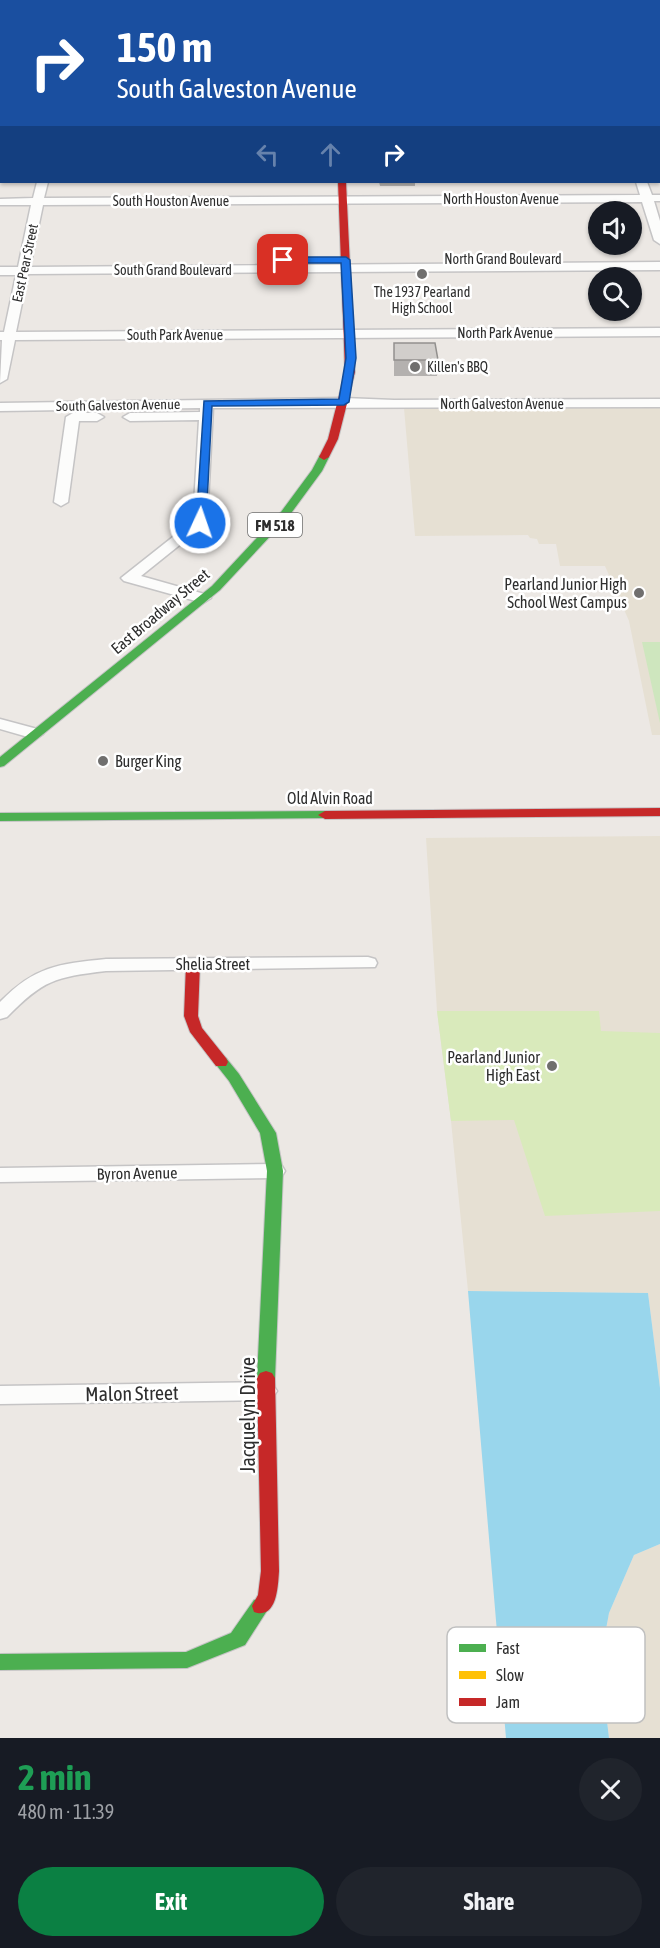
<!DOCTYPE html>
<html lang="en">
<head>
<meta charset="utf-8">
<style>
	:root { --surface:#171b24; --page:#20242c; --text:#f1f3f6; --muted:#9ea1a6; --accent:#0b8043 }
	body { margin:0; font-family:"Asap Condensed",sans-serif; background:var(--page); color:var(--text); height:100vh; display:flex; flex-direction:column; font-size:22px; white-space:nowrap }
	* { box-sizing:border-box; margin:0 }
	p { font-size:20px; color:var(--muted) }
	.icon { flex:none; width:33px; height:33px; fill:none; stroke:currentColor; stroke-width:2; stroke-linecap:round; stroke-linejoin:round }
	.map { position:relative; height:1738px; overflow:hidden }
	.details { display:flex; flex-direction:column; background:var(--surface); flex:1 }
	.details>* { flex:none }
	.top-card { position:absolute; left:0px; top:0px; width:660px; height:183px; box-shadow:0 2px 4px #0004; background:#1a4fa0; color:#fff; overflow:hidden }
	.tools { position:absolute; left:588px; top:201px; display:grid; gap:12px }
	.tools a { display:grid; place-items:center; width:54px; height:54px; border-radius:50%; background:var(--surface); box-shadow:0 2px 4px #0004; font-size:30px }
	.pin { position:absolute; display:grid; place-items:center; width:51px; height:51px; color:#fff; margin:-26px; border-radius:12px; box-shadow:0 3px 9px #0006 }
	.me { position:absolute; width:66px; margin:-33px; rotate:3deg; stroke-linejoin:round; filter:drop-shadow(0 0 4px #0008) }
	.turn { display:flex; align-items:center; gap:21px; height:126px; padding:0 18px; font-size:27px }
	.turn .icon { width:78px; height:78px; stroke-width:2.5 }
	.turn b { display:block; font-size:42px; line-height:51px }
	.lanes { display:flex; align-items:center; height:57px; padding:0 18px; background:#0003; justify-content:center; gap:30px; direction:ltr }
	.lanes .off { opacity:.35 }
	.round { display:grid; place-items:center; flex:none; width:63px; height:63px; border-radius:32px; background:var(--page) }
	.overview { display:flex; align-items:center; justify-content:space-between; height:102px; padding:0 18px }
	h1 { font-size:36px; font-weight:700; line-height:45px; color:#1e9e55 }
	.cta { display:flex; gap:12px; margin-top:auto; padding:12px 18px }
	.cta a { flex:1; height:69px; border-radius:36px; background:var(--accent); color:#fff; font-size:24px; font-weight:700; line-height:69px; text-align:center }
	.cta a+a { background:var(--page); color:var(--text) }
	.map>svg:first-child { display:block }
</style>
</head>
<body>
<div class="map">
<svg width="660" height="1738" viewBox="0 0 660 1738">
	<rect width="100%" height="100%" fill="#ece8e4"/>
	<!-- education -->
	<g fill="#e6e0d3">
		<path d="M660 407V735H652L629 621 605 566H560L556 544H539L537 539 530 538 528 535 415 536 404 408Z"/>
		<path d="M660 836V1388L648 1293 468 1291 451 1121 437 1011 426 838Z"/>
		<path d="M660 1544V1738H609L600 1662 609 1613 634 1555Z"/>
	</g>
	<!-- green -->
	<path fill="#cee6be" d="M642 642H660V723Z"/>
	<!-- pitch -->
	<path fill="#d9eabb" d="M437 1011H599L601 1031 660 1033V1211L545 1216 514 1120 451 1121Z"/>
	<!-- water -->
	<path fill="#99d6ec" d="M468 1291 648 1293 660 1388V1544L634 1555 609 1613 600 1662 609 1738H506Z"/>
	<g fill="none" stroke-linecap="round" stroke-linejoin="round">
		<!-- street casing -->
		<g stroke="#c5c4c5" stroke-width="3">
			<g id="street">
				<rect x="75" y="0" width="10" height="2"/>
				<rect x="584" y="0" width="10" height="2"/>
				<path d="M655 0H660V5L658 2H654Z"/>
				<rect x="0" y="3" width="2" height="6"/>
				<rect x="658" y="39" width="2" height="6"/>
				<rect x="0" y="43" width="2" height="6"/>
				<rect x="0" y="87" width="2" height="6"/>
				<rect x="658" y="90" width="2" height="6"/>
				<path d="M37 182H48L44 198 640 195 636 182H647L652 195H660V201H654L660 221V244L654 240 642 202 43 205 30 267 660 262V270L28 274 16 332 660 328V336L15 340 7 379 0 383 2 340H0V332H4L16 275H0V267H18L31 205H0V199L33 198Z"/>
				<path d="M344 398 394 400 660 399V407L213 408 207 523 141 576 208 595 211 598 203 603 124 581 121 578 193 521 199 420 130 421 123 417 130 413 200 412V408L0 411V403Z"/>
				<path d="M73 413H97L104 417 97 421H79L68 502 61 506 54 502 66 417Z"/>
				<path d="M0 719 41 730 43 734 35 739 0 729Z"/>
				<path d="M368 957 375 959 377 963 375 967 106 971C55 977 43 980 7 1017L0 1019V1002C35 966 58 964 106 959Z"/>
				<path d="M275 1164 282 1166 285 1171 282 1176 275 1178 0 1182V1168Z"/>
				<path d="M265 1382 273 1385 277 1391 273 1397 265 1400 0 1404V1386Z"/>
			</g>
		</g>
		<!-- fast casing -->
		<g stroke="#c5c4c5" stroke-width="2">
			<g id="fast">
				<rect x="0" y="144" width="2" height="4"/>
				<path d="M324 454 329 457 322 471 289 516 220 590 4 766 0 767V757L212 586 281 512 312 470 320 455Z"/>
				<path d="M325 811 332 815 330 818 0 821V813Z"/>
				<path d="M221 1057 226 1058 239 1074 276 1133 283 1171 275 1378 272 1383 266 1385 260 1383 257 1378 267 1171 260 1133 229 1081 214 1062 216 1058Z"/>
				<path d="M261 1598 268 1600 270 1606 245 1645 187 1668 0 1670V1654L186 1652 231 1633 254 1600Z"/>
			</g>
		</g>
		<!-- slow casing -->
		<g stroke="#c5c4c5" stroke-width="2">
			<g id="slow">
				<rect x="330" y="0" width="8" height="2"/>
				<rect x="658" y="136" width="2" height="4"/>
			</g>
		</g>
		<!-- jam casing -->
		<g stroke="#c5c4c5" stroke-width="2">
			<g id="jam">
				<path d="M338 182H346L355 372 338 439 329 457 324 460 319 457 328 439 345 372Z"/>
				<path d="M660 808V816L325 819 318 815 325 811Z"/>
				<path d="M193 960 200 964 198 1016 202 1028 226 1058 228 1062 226 1066H216L190 1032 184 1016 186 964Z"/>
				<path d="M266 1371 272 1373 275 1378 279 1571C278 1586 277 1620 254 1612L252 1606 258 1595 261 1571 257 1378 260 1373Z"/>
			</g>
		</g>
		<!-- street -->
		<use href="#street" fill="#fcfcfb" fill-rule="evenodd"/>
		<!-- fast -->
		<use href="#fast" fill="#4caf50" fill-rule="evenodd"/>
		<!-- slow -->
		<use href="#slow" fill="#ffc107" fill-rule="evenodd"/>
		<!-- jam -->
		<use href="#jam" fill="#c62828" fill-rule="evenodd"/>
	</g>
	<!-- wall -->
	<g fill="#b4b1af">
		<path d="M379 182H415V186H380Z"/>
		<path d="M394 343 438 360 437 376H394Z"/>
	</g>
	<!-- building -->
	<g fill="#d1cecb" stroke="#92908e" stroke-width="1.5">
		<rect x="357" y="0" width="43" height="2"/>
		<path d="M394 343H435L438 360H394Z"/>
	</g>
	<!-- route -->
	<path fill="#1a73e8" stroke="#114b97" stroke-width="1.5" d="M346 257 350 260 356 358 349 402 344 405 212 406 206 523 200 527 196 526 204 401 339 399 346 358 341 263H283L278 260 283 257Z"/>
	<!-- markers -->
	<g fill="#706f6e" stroke="#fff" stroke-width="2">
		<circle cx="422" cy="274" r="6"/>
		<circle cx="415" cy="367" r="6"/>
		<circle cx="639" cy="593" r="6"/>
		<circle cx="103" cy="761" r="6"/>
		<circle cx="552" cy="1066" r="6"/>
	</g>
	<g text-anchor="middle" dominant-baseline="central" stroke-width="5" stroke-linejoin="round" paint-order="stroke">
		<!-- far-street labels -->
		<g font-size="14" fill="#2e2e2e" stroke="#fff">
			<text x="501" y="199">North Houston Avenue</text>
			<text x="171" y="201">South Houston Avenue</text>
			<text x="503" y="259">North Grand Boulevard</text>
			<text transform="translate(25 263) rotate(-78)">East Pear Street</text>
			<text x="173" y="270">South Grand Boulevard</text>
			<text x="505" y="333">North Park Avenue</text>
			<text x="175" y="335">South Park Avenue</text>
			<text x="502" y="404">North Galveston Avenue</text>
			<text transform="translate(118 405) rotate(-1)">South Galveston Avenue</text>
		</g>
		<!-- far-poi labels -->
		<g font-size="14" fill="#2e2e2e" stroke="#fff">
			<text x="422" y="292">The 1937 Pearland<tspan x="422" dy="16">High School</tspan></text>
			<text x="427" y="367" text-anchor="start">Killen's BBQ</text>
		</g>
		<!-- shield labels -->
		<rect fill="#fff" stroke="#6d6d6d" stroke-width="1.5" x="248" y="513" width="54" height="24" rx="4.5"/>
		<g font-size="15" font-weight="bold" fill="#2e2e2e">
			<text x="275" y="525">FM 518</text>
		</g>
		<!-- poi labels -->
		<g font-size="16" fill="#2e2e2e" stroke="#fff" text-anchor="end">
			<text x="627" y="584">Pearland Junior High<tspan x="627" dy="18">School West Campus</tspan></text>
			<text x="115" y="761" text-anchor="start">Burger King</text>
			<text x="540" y="1057">Pearland Junior<tspan x="540" dy="18">High East</tspan></text>
		</g>
		<!-- street labels -->
		<g font-size="16" fill="#2e2e2e" stroke="#fff">
			<text transform="translate(160 611) rotate(-40)">East Broadway Street</text>
			<text x="330" y="798">Old Alvin Road</text>
			<text x="213" y="964">Shelia Street</text>
			<text transform="translate(137 1173) rotate(-1)">Byron Avenue</text>
		</g>
		<!-- near-street labels -->
		<g font-size="20" fill="#2e2e2e" stroke="#fff">
			<text transform="translate(132 1393) rotate(-1)">Malon Street</text>
			<text transform="translate(247 1415) rotate(-90)">Jacquelyn Drive</text>
		</g>
	</g>
	<!-- legend -->
	<rect x="447" y="1627" width="198" height="96" rx="9" fill="#fff" stroke="#c0c0c0" stroke-width="1.5"/>
	<rect x="459" y="1644" width="27" height="8" fill="#4caf50"/>
	<rect x="459" y="1671" width="27" height="8" fill="#ffc107"/>
	<rect x="459" y="1698" width="27" height="8" fill="#c62828"/>
	<g font-size="16" fill="#2e2e2e">
		<text x="496" y="1654">Fast</text>
		<text x="496" y="1681">Slow</text>
		<text x="496" y="1708">Jam</text>
	</g>
</svg>
<div class="tools">
<a><svg class="icon" aria-label="sound" viewBox="0 0 24 24"><path d="M4 9h4l5-4v14l-5-4H4zM17 9q2 3 0 6"/></svg></a>
<a><svg class="icon" aria-label="search" viewBox="0 0 24 24"><circle cx="10" cy="10" r="6"/><path d="M15 15l6 6"/></svg></a>
</div>
<div class="pin" style="left:283px;top:260px;background:#d93025"><svg class="icon" aria-label="arrive" viewBox="0 0 24 24"><path d="M6 21V4h12l-3 4 3 4H6"/></svg></div>
<svg class="me" style="left:200px;top:523px" viewBox="-20 -20 40 40"><circle r="17" fill="#1a73e8" stroke="#fff" stroke-width="3"/><path d="M0-11L8 9 0 5-8 9z" fill="#fff"/></svg>
<div class="top-card">
<div class="turn"><svg class="icon" aria-label="right" viewBox="0 0 24 24"><path d="M7 20v-9h11M14 6l5 5-5 5"/></svg><div><b>150 m</b>South Galveston Avenue</div></div>
<div class="lanes"><svg class="icon off" aria-label="left" viewBox="0 0 24 24"><path d="M17 20v-9H6M10 6l-5 5 5 5"/></svg><svg class="icon off" aria-label="ahead" viewBox="0 0 24 24"><path d="M12 20V5M6 11l6-6 6 6"/></svg><svg class="icon" aria-label="right" viewBox="0 0 24 24"><path d="M7 20v-9h11M14 6l5 5-5 5"/></svg></div>
</div>
</div>
<section class="details">
<div class="overview"><div><h1>2 min</h1><p>480 m · 11:39</p></div><a class="round"><svg class="icon" aria-label="close" viewBox="0 0 24 24"><path d="M6 6l12 12M18 6L6 18"/></svg></a></div>
<div class="cta"><a>Exit</a><a>Share</a></div>
</section>
</body>
</html>
